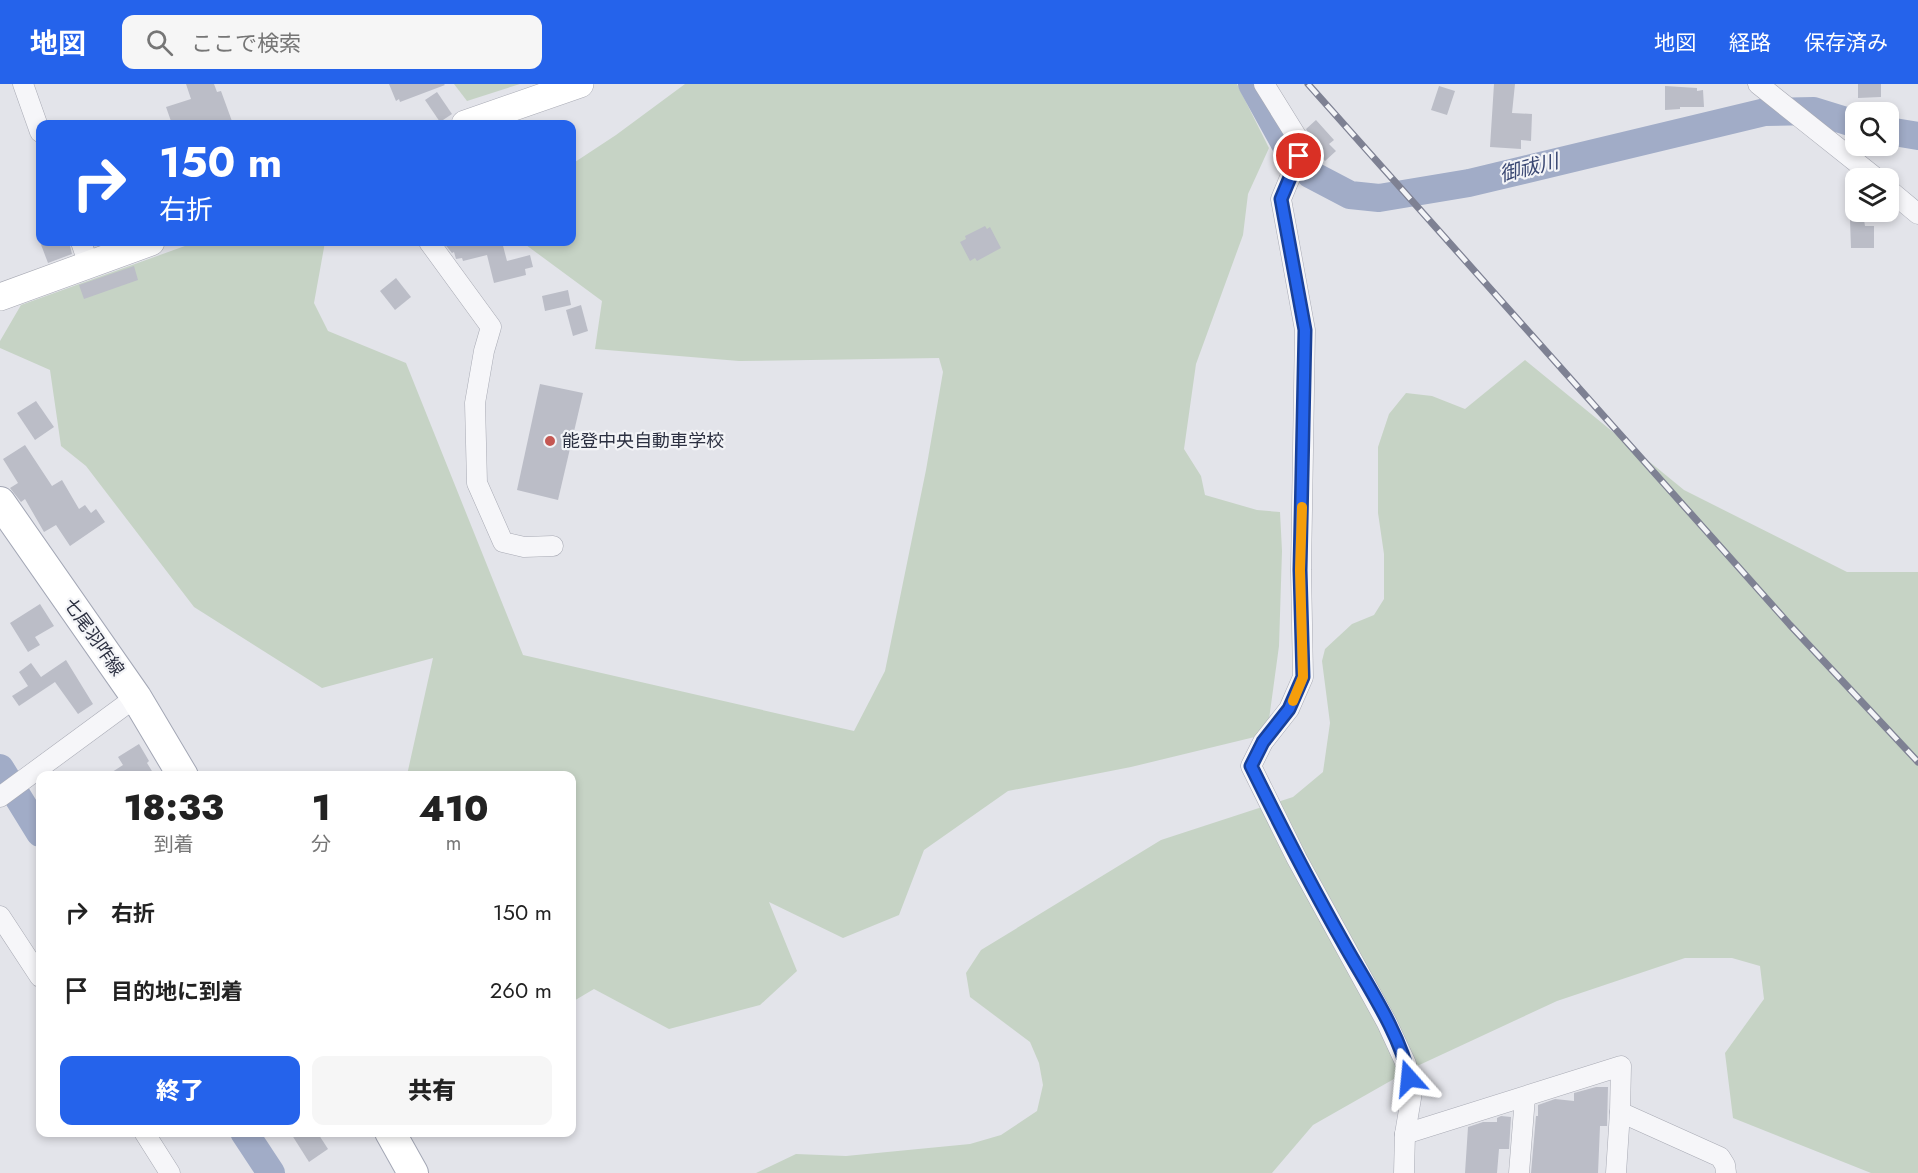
<!DOCTYPE html>
<html lang="ja">
<head>
<meta charset="utf-8">
<style>
	:root { --surface:#fff; --page:#f6f6f6; --text:#222; --muted:#767676; --accent:#2563eb }
	body { margin:0; font-family:Jost,"Noto Sans JP",sans-serif; background:var(--page); color:var(--text); height:100vh; display:flex; flex-direction:column; font-size:22px; white-space:nowrap }
	* { box-sizing:border-box; margin:0 }
	p { font-size:20px; color:var(--muted) }
	.icon { flex:none; width:33px; height:33px; fill:none; stroke:currentColor; stroke-width:2; stroke-linecap:round; stroke-linejoin:round }
	.map { position:relative; flex:1; overflow:hidden }
	.drawer { position:absolute; left:36px; top:687px; width:540px; height:366px; display:flex; flex-direction:column; background:var(--surface); border-radius:12px; box-shadow:0 3px 9px #0003 }
	.drawer>* { flex:none }
	.top-card { position:absolute; left:36px; top:36px; width:540px; height:126px; border-radius:12px; box-shadow:0 3px 9px #0003; background:#2563eb; color:#fff; overflow:hidden }
	.fabs { position:absolute; left:1845px; top:18px; display:grid; gap:12px }
	.fabs a { display:grid; place-items:center; width:54px; height:54px; border-radius:12px; background:var(--surface); box-shadow:0 3px 9px #0003; font-size:30px }
	.pin { position:absolute; display:grid; place-items:center; width:51px; height:51px; color:#fff; margin:-26px; border:3px solid #fff; border-radius:50%; box-shadow:0 2px 6px #0007 }
	.me { position:absolute; width:66px; margin:-33px; rotate:342deg; stroke-linejoin:round; filter:drop-shadow(0 0 4px #0008) }
	.turn { display:flex; align-items:center; gap:21px; height:126px; padding:0 24px; font-size:27px }
	.turn .icon { width:78px; height:78px; stroke-width:2.5 }
	.turn b { display:block; font-size:42px; line-height:51px }
	.eta { display:flex; justify-content:space-evenly; align-items:center; height:102px; text-align:center }
	.eta b { font-size:36px; font-weight:800; line-height:42px }
	.action { display:flex; gap:12px; margin-top:auto; padding:12px 24px }
	.action a { flex:1; height:69px; border-radius:12px; background:var(--accent); color:#fff; font-size:24px; font-weight:800; line-height:69px; text-align:center }
	.action a+a { background:var(--page); color:var(--text) }
	ul { padding:0; list-style:none }
	li { display:flex; align-items:center; gap:18px; height:78px; padding:0 24px }
	li div { flex:1 }
	li b { display:block; font-size:22px }
	li em { font-style:normal }
	header { display:flex; align-items:center; gap:36px; box-sizing:border-box; height:84px; padding:0 30px; background:var(--accent); color:#fff }
	header strong { font-size:28px }
	nav { display:flex; gap:33px; margin-inline-start:auto; font-size:21px }
	.search { width:420px; height:54px; background:var(--page); display:flex; align-items:center; gap:15px; box-sizing:border-box; padding:0 21px; border-radius:12px; color:var(--muted); font-size:22px }
	.map>svg:first-child { display:block }
</style>
</head>
<body>
<header>
<strong>地図</strong>
<div class="search"><svg class="icon" aria-label="search" viewBox="0 0 24 24"><circle cx="10" cy="10" r="6"/><path d="M15 15l6 6"/></svg>ここで検索</div>
<nav><a>地図</a><a>経路</a><a>保存済み</a></nav>
</header>
<div class="map">
<svg width="1918" height="1089" viewBox="0 0 1918 1089">
	<rect width="100%" height="100%" fill="#e3e4ea"/>
	<!-- green -->
	<g fill="#c6d3c5">
		<path d="M454 0H520L467 17Z"/>
		<path d="M685 0H1237L1269 64 1248 110 1243 151 1196 280 1184 365 1201 392 1205 411 1257 426 1280 428 1282 467 1279 562 1267 650 1131 683 1008 707 924 766 899 831 843 854 769 818 797 887 760 921 669 945 594 905 572 918V692L407 691 433 574 322 604 194 523 86 382 61 362 50 286 0 264V257L21 221 196 158H325L314 219 328 247 406 279 523 571 854 647 885 587 926 386 943 288 939 274 739 277 595 265 602 217 522 158H572V80L616 51Z"/>
		<path d="M1525 276 1684 406 1847 488H1918V1089H1871L1733 1034 1725 969 1764 915 1760 882 1732 874H1685L1557 917 1415 983 1313 1041 1272 1089H756L796 1070 846 1072 970 1060 1001 1051 1037 1027 1043 1001 1039 979 1030 958 970 913 966 889 981 866 1161 756 1293 713 1323 688 1330 639 1322 577 1325 565 1352 540 1374 531 1384 515V470L1378 429V363L1389 330 1406 309 1432 312 1465 325Z"/>
	</g>
	<g fill="none" stroke-linecap="round" stroke-linejoin="round">
		<!-- river -->
		<g stroke="#a1acc7" stroke-width="28">
			<path d="M1252 0 1290 69 1310 90 1350 111 1379 114 1469 99 1765 28 1814 27 1856 40"/>
			<path d="M1888 47 1918 52"/>
			<path d="M0 684 40 749"/>
			<path d="M244 1048 271 1089"/>
		</g>
	</g>
	<!-- building -->
	<g fill="#bbbdc7">
		<path d="M186 0H214L217 8 221 7 233 40H208L206 36 194 40H172L166 23 191 15Z"/>
		<path d="M389 0H444L445 1 400 18 399 15 396 17Z"/>
		<path d="M1494 0H1515L1512 29 1532 30 1531 57 1521 56V65L1490 63Z"/>
		<path d="M1858 0H1881V13L1858 14Z"/>
		<path d="M1439 2 1455 7 1447 31 1431 26Z"/>
		<path d="M1665 2 1697 4V7L1703 6 1704 23H1680V25L1665 26Z"/>
		<path d="M437 8 452 30 440 38 425 16Z"/>
		<path d="M1316 36 1334 56 1329 60 1336 67 1325 77 1312 63 1310 52 1306 45Z"/>
		<path d="M1850 136H1864L1865 142H1874V164H1851Z"/>
		<path d="M985 142 987 145 990 143 1001 164 977 177 975 174 970 177 960 158 966 155 965 152Z"/>
		<path d="M40 158H69L72 170 48 179Z"/>
		<path d="M443 158H502L507 177 530 171 533 183 525 185 526 191 494 199 487 171 463 177 462 174 456 175 454 168 452 169Z"/>
		<path d="M134 182 138 196 84 215 79 201Z"/>
		<path d="M396 194 411 213 395 226 380 207Z"/>
		<path d="M568 206 571 221 545 227 542 212Z"/>
		<path d="M581 221 588 247 573 252 566 226Z"/>
		<path d="M540 300 583 309 558 416 517 406Z"/>
		<path d="M36 317 54 343 35 356 17 329Z"/>
		<path d="M25 361 52 402 62 396 79 425 85 421 91 429 96 425 105 438 70 462 56 441 44 448 25 415 21 418 10 404 18 399 3 375Z"/>
		<path d="M40 520 54 542 35 553 40 561 28 568 10 539Z"/>
		<path d="M66 576 93 620 78 630 55 598 19 622 12 612 28 602 19 588 31 579 41 593Z"/>
		<path d="M139 660 149 677 147 679 155 692H106L123 681 118 673Z"/>
		<path d="M1596 1003H1608L1607 1042H1600L1598 1089H1531L1536 1032H1538V1021L1555 1015 1574 1017V1009Z"/>
		<path d="M1501 1032 1511 1033 1509 1065H1499L1497 1089H1465L1468 1043 1483 1038H1497V1034Z"/>
		<path d="M290 1048H317L328 1065 309 1078Z"/>
	</g>
	<g fill="none" stroke-linecap="round" stroke-linejoin="round">
		<!-- street casing -->
		<g stroke="#a8aab4" stroke-width="21">
			<g id="street">
				<path d="M23 0 40 48"/>
				<path d="M1264 0 1300 58 1299 72 1281 115 1305 246 1301 486 1303 593 1289 625 1263 658 1251 682 1297 775 1387 939 1406 980 1412 1008 1405 1050 1404 1089"/>
				<path d="M1758 0 1876 94"/>
				<path d="M1888 105 1918 130"/>
				<path d="M81 158 89 181"/>
				<path d="M429 158 491 243 484 267 475 319 477 399 503 458 524 463 553 462"/>
				<path d="M0 713 136 613"/>
				<path d="M0 832 40 893"/>
				<path d="M1620 1028 1720 1073 1725 1081 1726 1089"/>
				<path d="M144 1048 170 1089"/>
				<path d="M1405 1050 1621 982 1620 1028 1616 1089"/>
				<path d="M1519 1089 1525 1013"/>
			</g>
		</g>
		<!-- secondary casing -->
		<g stroke="#a8aab4" stroke-width="28">
			<g id="secondary">
				<path d="M465 40 580 0"/>
				<path d="M0 213 151 158"/>
			</g>
		</g>
		<!-- primary casing -->
		<g stroke="#a3a7b5" stroke-width="32">
			<g id="primary">
				<path d="M0 418 136 613 183 692"/>
				<path d="M390 1048 413 1089"/>
			</g>
		</g>
		<!-- street -->
		<use href="#street" stroke="#f6f6f9" stroke-width="20"/>
		<!-- secondary -->
		<use href="#secondary" stroke="#fff" stroke-width="27"/>
		<!-- primary -->
		<use href="#primary" stroke="#fff" stroke-width="30"/>
		<!-- rail casing -->
		<g stroke="#7e8193" stroke-width="7">
			<path id="rail" d="M1308 0 1790 541 1918 678"/>
		</g>
		<!-- rail -->
		<use href="#rail" stroke="#f3f4f7" stroke-width="4.5" stroke-dasharray="14" stroke-linecap="butt"/>
	</g>
	<g fill="none" stroke-linecap="round" stroke-linejoin="round">
		<!-- route casing -->
		<g stroke="#184099" stroke-width="15">
			<path id="route" d="M1299 72 1281 115 1305 246 1300 486 1303 593 1289 625 1263 658 1251 682C1280 741 1310 800 1343 858 1365 898 1401 950 1409 994"/>
		</g>
		<!-- route -->
		<use href="#route" stroke="#2563eb" stroke-width="10"/>
		<!-- slow -->
		<path stroke="#f59e0b" stroke-width="10" d="M1293 617 1303 593 1300 486 1302 423"/>
	</g>
	<!-- markers -->
	<circle fill="#c55752" stroke="#f3f4f7" stroke-width="2" cx="550" cy="357" r="6"/>
	<g text-anchor="middle" dominant-baseline="central" stroke-width="4.5" stroke-linejoin="round" paint-order="stroke">
		<!-- poi labels -->
		<g font-size="18" fill="#2c3041" stroke="#f3f4f7" text-anchor="start">
			<text x="562" y="357">能登中央自動車学校</text>
		</g>
		<!-- street labels -->
		<g font-size="18" fill="#2c3041" stroke="#f3f4f7">
			<text transform="translate(94 553) rotate(55)">七尾羽咋線</text>
		</g>
		<!-- water labels -->
		<g font-size="20" font-style="italic" fill="#394772" stroke="#f3f4f7">
			<text transform="translate(1529 84) rotate(-14)">御祓川</text>
		</g>
	</g>
</svg>
<div class="fabs">
<a><svg class="icon" aria-label="search" viewBox="0 0 24 24"><circle cx="10" cy="10" r="6"/><path d="M15 15l6 6"/></svg></a>
<a><svg class="icon" aria-label="layers" viewBox="0 0 24 24"><path d="M12 4l9 5-9 5-9-5zM3 14l9 5 9-5"/></svg></a>
</div>
<div class="pin" style="left:1299px;top:72px;background:#d93025"><svg class="icon" aria-label="arrive" viewBox="0 0 24 24"><path d="M6 21V4h12l-3 4 3 4H6"/></svg></div>
<svg class="me" style="left:1409px;top:994px" viewBox="-20 -20 40 40"><path d="M0-17L14 15 0 8-14 15z" fill="#2563eb" stroke="#fff" stroke-width="4"/></svg>
<div class="top-card">
<div class="turn"><svg class="icon" aria-label="right" viewBox="0 0 24 24"><path d="M7 20v-9h11M14 6l5 5-5 5"/></svg><div><b>150 m</b>右折</div></div>
</div>
<section class="drawer">
<div class="eta">
<div><b>18:33</b><p>到着</p></div>
<div><b>1</b><p>分</p></div>
<div><b>410</b><p>m</p></div>
</div>
<ul>
<li><svg class="icon" aria-label="right" viewBox="0 0 24 24"><path d="M7 20v-9h11M14 6l5 5-5 5"/></svg><div><b>右折</b></div><em>150 m</em></li>
<li><svg class="icon" aria-label="arrive" viewBox="0 0 24 24"><path d="M6 21V4h12l-3 4 3 4H6"/></svg><div><b>目的地に到着</b></div><em>260 m</em></li>
</ul>
<div class="action"><a>終了</a><a>共有</a></div>
</section>
</div>
</body>
</html>
